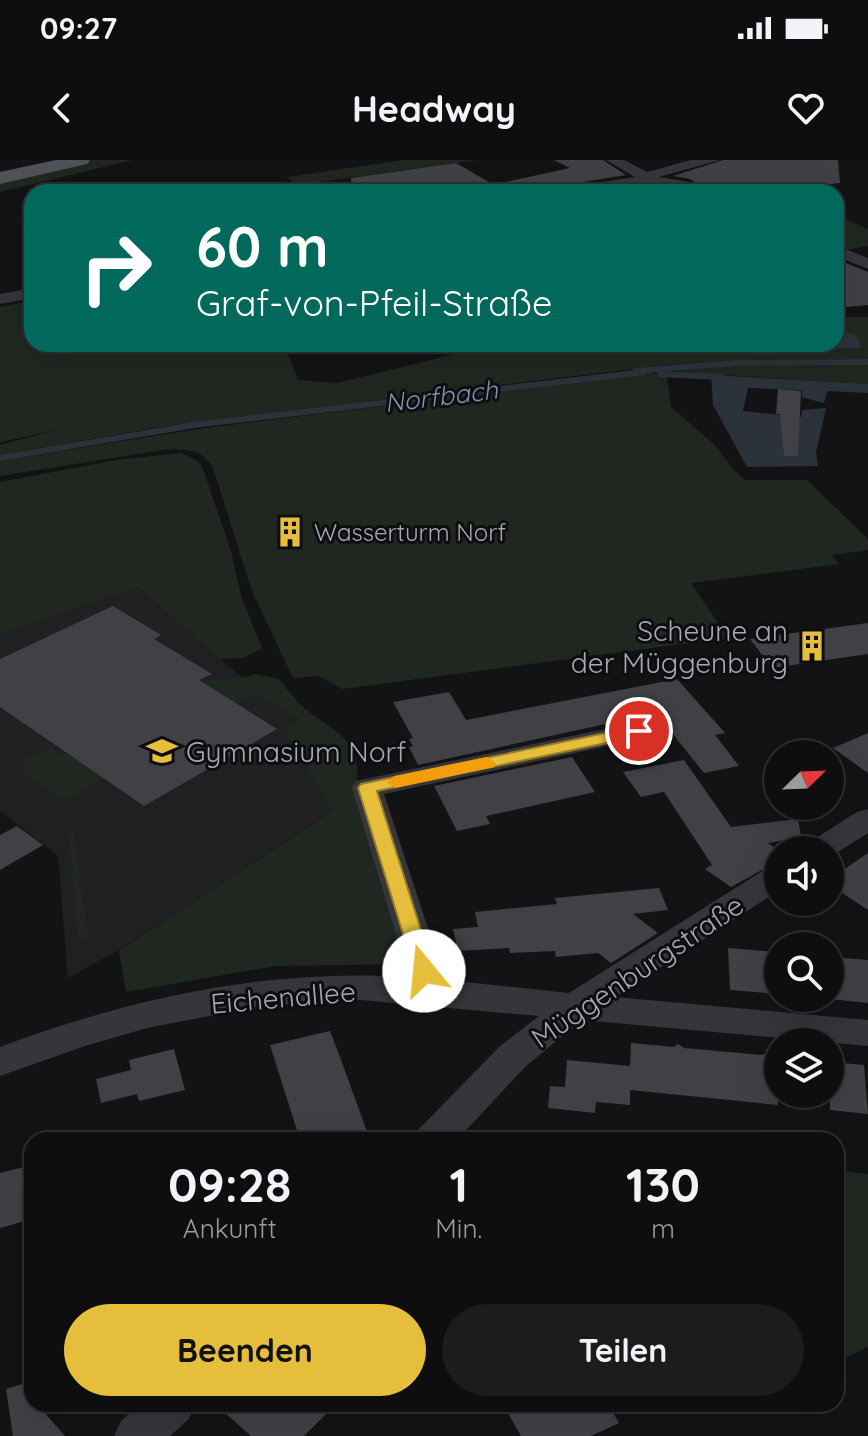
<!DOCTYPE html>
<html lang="de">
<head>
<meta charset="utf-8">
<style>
	:root { --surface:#0e0e10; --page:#1c1c1e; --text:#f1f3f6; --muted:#9b9c9f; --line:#2e2e30; --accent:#e5bf3b }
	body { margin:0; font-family:Quicksand,sans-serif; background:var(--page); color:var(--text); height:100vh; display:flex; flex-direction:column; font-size:30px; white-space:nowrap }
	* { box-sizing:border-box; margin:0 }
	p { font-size:26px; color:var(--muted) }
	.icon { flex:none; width:44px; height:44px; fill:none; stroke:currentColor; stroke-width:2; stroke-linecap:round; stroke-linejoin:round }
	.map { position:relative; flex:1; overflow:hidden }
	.details { position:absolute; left:24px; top:972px; width:820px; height:280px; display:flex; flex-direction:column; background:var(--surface); border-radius:24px; box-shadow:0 8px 32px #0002,0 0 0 2px var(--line) }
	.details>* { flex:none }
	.guide { position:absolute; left:24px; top:24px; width:820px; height:168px; border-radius:24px; box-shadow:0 8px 32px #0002,0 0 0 2px var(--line); background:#00695c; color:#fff; overflow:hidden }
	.needle { width:52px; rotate:67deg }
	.buttons { position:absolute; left:764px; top:580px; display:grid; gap:16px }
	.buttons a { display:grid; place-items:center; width:80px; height:80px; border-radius:50%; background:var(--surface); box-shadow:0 8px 32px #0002,0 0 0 2px var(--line); font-size:40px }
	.pin { position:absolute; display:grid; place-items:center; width:68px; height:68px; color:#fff; margin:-34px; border:4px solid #fff; border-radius:50%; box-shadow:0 2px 8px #0007 }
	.me { position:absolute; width:88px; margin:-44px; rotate:343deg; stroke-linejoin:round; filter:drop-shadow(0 0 6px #0008) }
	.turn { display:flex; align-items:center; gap:28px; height:168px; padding:0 40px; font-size:36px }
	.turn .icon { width:104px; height:104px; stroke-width:2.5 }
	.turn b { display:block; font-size:56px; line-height:68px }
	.eta { display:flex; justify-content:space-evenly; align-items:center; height:136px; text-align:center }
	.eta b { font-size:48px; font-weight:700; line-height:56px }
	.button { display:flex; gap:16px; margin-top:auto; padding:16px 40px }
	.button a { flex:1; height:92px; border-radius:48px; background:var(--accent); color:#111; font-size:32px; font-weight:700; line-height:92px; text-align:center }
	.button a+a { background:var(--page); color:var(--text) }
	.status { display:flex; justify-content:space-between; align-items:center; height:56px; padding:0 40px; background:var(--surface); direction:ltr }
	.status svg { height:22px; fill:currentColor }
	header { display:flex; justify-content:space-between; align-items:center; height:104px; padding:0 40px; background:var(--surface); font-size:36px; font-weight:700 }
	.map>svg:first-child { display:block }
</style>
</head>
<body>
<div class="status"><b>09:27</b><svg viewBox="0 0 49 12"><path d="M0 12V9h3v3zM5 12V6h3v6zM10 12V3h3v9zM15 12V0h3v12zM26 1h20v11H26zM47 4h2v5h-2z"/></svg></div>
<header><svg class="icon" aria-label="back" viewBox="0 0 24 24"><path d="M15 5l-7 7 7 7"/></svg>Headway<svg class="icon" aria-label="heart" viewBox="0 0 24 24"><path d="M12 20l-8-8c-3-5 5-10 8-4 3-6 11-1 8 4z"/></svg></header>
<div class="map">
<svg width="868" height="1276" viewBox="0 0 868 1276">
	<rect width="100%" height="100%" fill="#131315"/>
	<!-- built -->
	<path fill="#201f22" d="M138 427 246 521 304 555 333 651 123 788 68 818 58 696 0 651V475Z"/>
	<!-- green -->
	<g fill="#202721">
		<path d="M93 0H132L0 32V21Z"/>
		<path d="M404 0H477L297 25 287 17Z"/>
		<path d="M836 55 868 69V86L847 90 836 84Z"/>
		<path d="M32 141V184H284L298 220 337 223 496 184H836V157H868V199L744 200 665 205 160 267 0 295V285L56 270 0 282V147Z"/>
		<path d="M868 205V224L673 212 728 206Z"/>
		<path d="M652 213 667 217 671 247 718 288 731 307 745 320H807L868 379V390L832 395 839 404 691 423 728 478 342 529 319 516 293 518 252 431 213 308C202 288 184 289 163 290L0 316V301L198 269Z"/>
		<path d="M181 293 198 301 203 309 231 391 241 436 262 488 243 498 220 499 138 427 0 475V322L116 300Z"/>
		<path d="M255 514 279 519C285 525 289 533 295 539 322 569 367 574 355 627L411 804 275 806 126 832 119 791 333 651 285 570 300 558 255 534 67 639 62 640 23 612 24 600 50 588 60 594 71 593 204 521C221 517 237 521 255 514Z"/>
		<path d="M74 670 88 777 78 779 68 671Z"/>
		<path d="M836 1010 868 1014V1187L836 1202Z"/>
	</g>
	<!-- water -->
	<g fill="#2c323a">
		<path d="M836 170 857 175 861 188 779 191 723 184H836Z"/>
		<path d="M711 215 868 224V233L827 231 824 243 802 237V230L748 228 743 251 801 257 802 250 826 248 816 292 818 306 747 307 713 245Z"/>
	</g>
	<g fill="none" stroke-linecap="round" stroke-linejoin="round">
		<!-- stream -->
		<g stroke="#2c323a" stroke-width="6">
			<path d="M660 214 721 217"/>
			<path d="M0 298 194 265 644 212 635 211 736 203 868 202"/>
		</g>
	</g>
	<!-- building -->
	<g fill="#404045">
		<path d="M554 0H603L626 15 570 24 559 32H507L506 22 570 8Z"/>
		<path d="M723 0H838L840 23 814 26 826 32H712L690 19 673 16Z"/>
		<path d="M456 3 506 32H352L351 18Z"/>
		<path d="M836 99 868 112V145L836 148Z"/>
		<path d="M778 229 801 231 798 296H784L780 254H776Z"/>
		<path d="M113 446 161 475 154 479 212 514 199 520 277 569 144 646 0 547V499Z"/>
		<path d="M868 463V494L772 508 750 479Z"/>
		<path d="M677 519 725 573 715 575 739 606 704 613 656 553 418 605 409 587 413 586 409 579 413 578 393 542 449 532 466 560Z"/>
		<path d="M868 573V613L833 588Z"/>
		<path d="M572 597 595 632 486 656 490 664 457 671 434 626Z"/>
		<path d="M684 600 731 667 798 659 801 677 768 683 778 690V701L731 727 705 709 712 705 664 632 641 637 623 612Z"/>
		<path d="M17 666 43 685 0 710V675Z"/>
		<path d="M868 693V750L830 725V719Z"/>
		<path d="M659 728 668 750 633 754 658 773 611 803 598 793 556 797 555 791 510 793 509 788 458 791 453 769 478 767 475 752 557 744 555 738Z"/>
		<path d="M728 788 778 792V834L730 830Z"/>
		<path d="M830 797 868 800V843L830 839Z"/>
		<path d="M330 871 340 897 370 980H300L270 885Z"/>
		<path d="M631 883 674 887 678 884 684 888 762 895 775 888 778 945 630 930V945L596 942 595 953 548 948 550 926 565 927 567 900 630 906Z"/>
		<path d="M174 889 185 930 139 941 137 934 101 943 96 919 131 910 129 900Z"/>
		<path d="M830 902 864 905 868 954 830 950Z"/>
		<path d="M32 1005V1059L0 1068V1013Z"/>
		<path d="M32 1221V1244H37L65 1276H13L6 1229Z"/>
		<path d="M215 1244H336L304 1276H251Z"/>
		<path d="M503 1244H608L619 1263 591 1276H521Z"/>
	</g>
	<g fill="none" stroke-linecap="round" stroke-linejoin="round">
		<!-- minor -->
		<g fill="#35353a" fill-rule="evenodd">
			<path d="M606 0H624L647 12 691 0H720L659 17 689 22 709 32C689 32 671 26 652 25 622 24 593 32 562 32L570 27 635 17Z"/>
			<path d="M836 85 868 98V109L836 96Z"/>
			<path d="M32 128V138L0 144V134Z"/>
			<path d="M639 562 649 565 653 571 649 577 384 634 445 820 569 833 767 708 778 705V731L615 837 868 860V886L582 860 525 907 457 980H414L419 969 499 887 539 856 360 840 261 846 147 868 85 886 0 916V887C131 838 269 808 409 817L352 628 356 621Z"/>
			<path d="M868 649V673L830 697V690H803L808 683 857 652Z"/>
			<path d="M140 1244H195L189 1259 170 1276H114L121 1261Z"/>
		</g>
		<!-- major -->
		<path fill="#515258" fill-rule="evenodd" d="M56 0H90L87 4 0 24V12Z"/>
	</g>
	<!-- route -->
	<path fill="#e5bf3b" stroke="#957c26" stroke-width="2" d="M639 566 647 571 645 575 377 631 434 811 431 816H416L358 628 361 624Z"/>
	<!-- slow -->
	<path fill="#f59e0b" d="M487 597 496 603 494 607 395 628 386 622 395 616Z"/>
	<!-- icons -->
	<defs>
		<g id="building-bare" transform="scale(2.4)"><path d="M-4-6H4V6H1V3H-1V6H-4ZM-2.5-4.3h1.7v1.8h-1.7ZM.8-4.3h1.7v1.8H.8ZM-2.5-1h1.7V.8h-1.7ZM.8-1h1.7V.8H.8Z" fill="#e5bf3b" stroke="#0e0e10" stroke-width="2.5" paint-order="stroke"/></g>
		<g id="school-bare" transform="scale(2.4)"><path d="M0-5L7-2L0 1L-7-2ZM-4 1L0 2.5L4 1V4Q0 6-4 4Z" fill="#e5bf3b" stroke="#0e0e10" stroke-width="2.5" paint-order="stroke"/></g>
	</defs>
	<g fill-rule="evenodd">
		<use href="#building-bare" x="290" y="372"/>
		<use href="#building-bare" x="812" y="486"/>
		<use href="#school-bare" x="162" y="591"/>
	</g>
	<g text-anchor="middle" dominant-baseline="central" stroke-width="6" stroke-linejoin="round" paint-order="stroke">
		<!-- far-poi labels -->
		<g font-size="24" fill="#a6a9b4" stroke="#0e0e10" text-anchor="start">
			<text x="314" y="372">Wasserturm Norf</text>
		</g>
		<!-- far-water labels -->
		<g font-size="26" font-style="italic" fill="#7f92ad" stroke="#0e0e10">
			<text transform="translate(441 236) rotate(-7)">Norfbach</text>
		</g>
		<!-- poi labels -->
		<g font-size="28" fill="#a6a9b4" stroke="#0e0e10" text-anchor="end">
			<text x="788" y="470">Scheune an<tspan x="788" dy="32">der Müggenburg</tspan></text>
			<text x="186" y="591" text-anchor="start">Gymnasium Norf</text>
		</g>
		<!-- street labels -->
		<g font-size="28" fill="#a6a9b4" stroke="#0e0e10">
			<text transform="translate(637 811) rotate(-34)">Müggenburgstraße</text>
			<text transform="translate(283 837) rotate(-5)">Eichenallee</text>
		</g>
	</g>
</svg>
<div class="buttons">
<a><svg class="needle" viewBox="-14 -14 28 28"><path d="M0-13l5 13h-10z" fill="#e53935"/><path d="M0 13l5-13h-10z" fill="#9b9c9f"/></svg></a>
<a><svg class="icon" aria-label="sound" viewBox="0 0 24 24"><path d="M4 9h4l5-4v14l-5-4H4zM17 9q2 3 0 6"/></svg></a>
<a><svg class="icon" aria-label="search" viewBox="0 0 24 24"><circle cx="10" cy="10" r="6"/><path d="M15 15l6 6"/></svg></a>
<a><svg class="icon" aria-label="layers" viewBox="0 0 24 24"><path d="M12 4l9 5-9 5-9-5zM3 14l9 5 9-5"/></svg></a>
</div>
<div class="pin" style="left:639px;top:571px;background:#d93025"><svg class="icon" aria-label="arrive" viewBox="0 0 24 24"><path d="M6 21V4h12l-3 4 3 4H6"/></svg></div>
<svg class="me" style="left:424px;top:811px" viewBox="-20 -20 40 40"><circle r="19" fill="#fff"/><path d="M0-13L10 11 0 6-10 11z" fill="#e5bf3b"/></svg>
<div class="guide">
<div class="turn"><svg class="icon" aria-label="right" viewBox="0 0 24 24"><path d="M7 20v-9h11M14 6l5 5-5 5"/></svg><div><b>60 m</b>Graf-von-Pfeil-Straße</div></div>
</div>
<section class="details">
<div class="eta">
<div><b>09:28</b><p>Ankunft</p></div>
<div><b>1</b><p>Min.</p></div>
<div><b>130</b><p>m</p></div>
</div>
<div class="button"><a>Beenden</a><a>Teilen</a></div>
</section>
</div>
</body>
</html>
